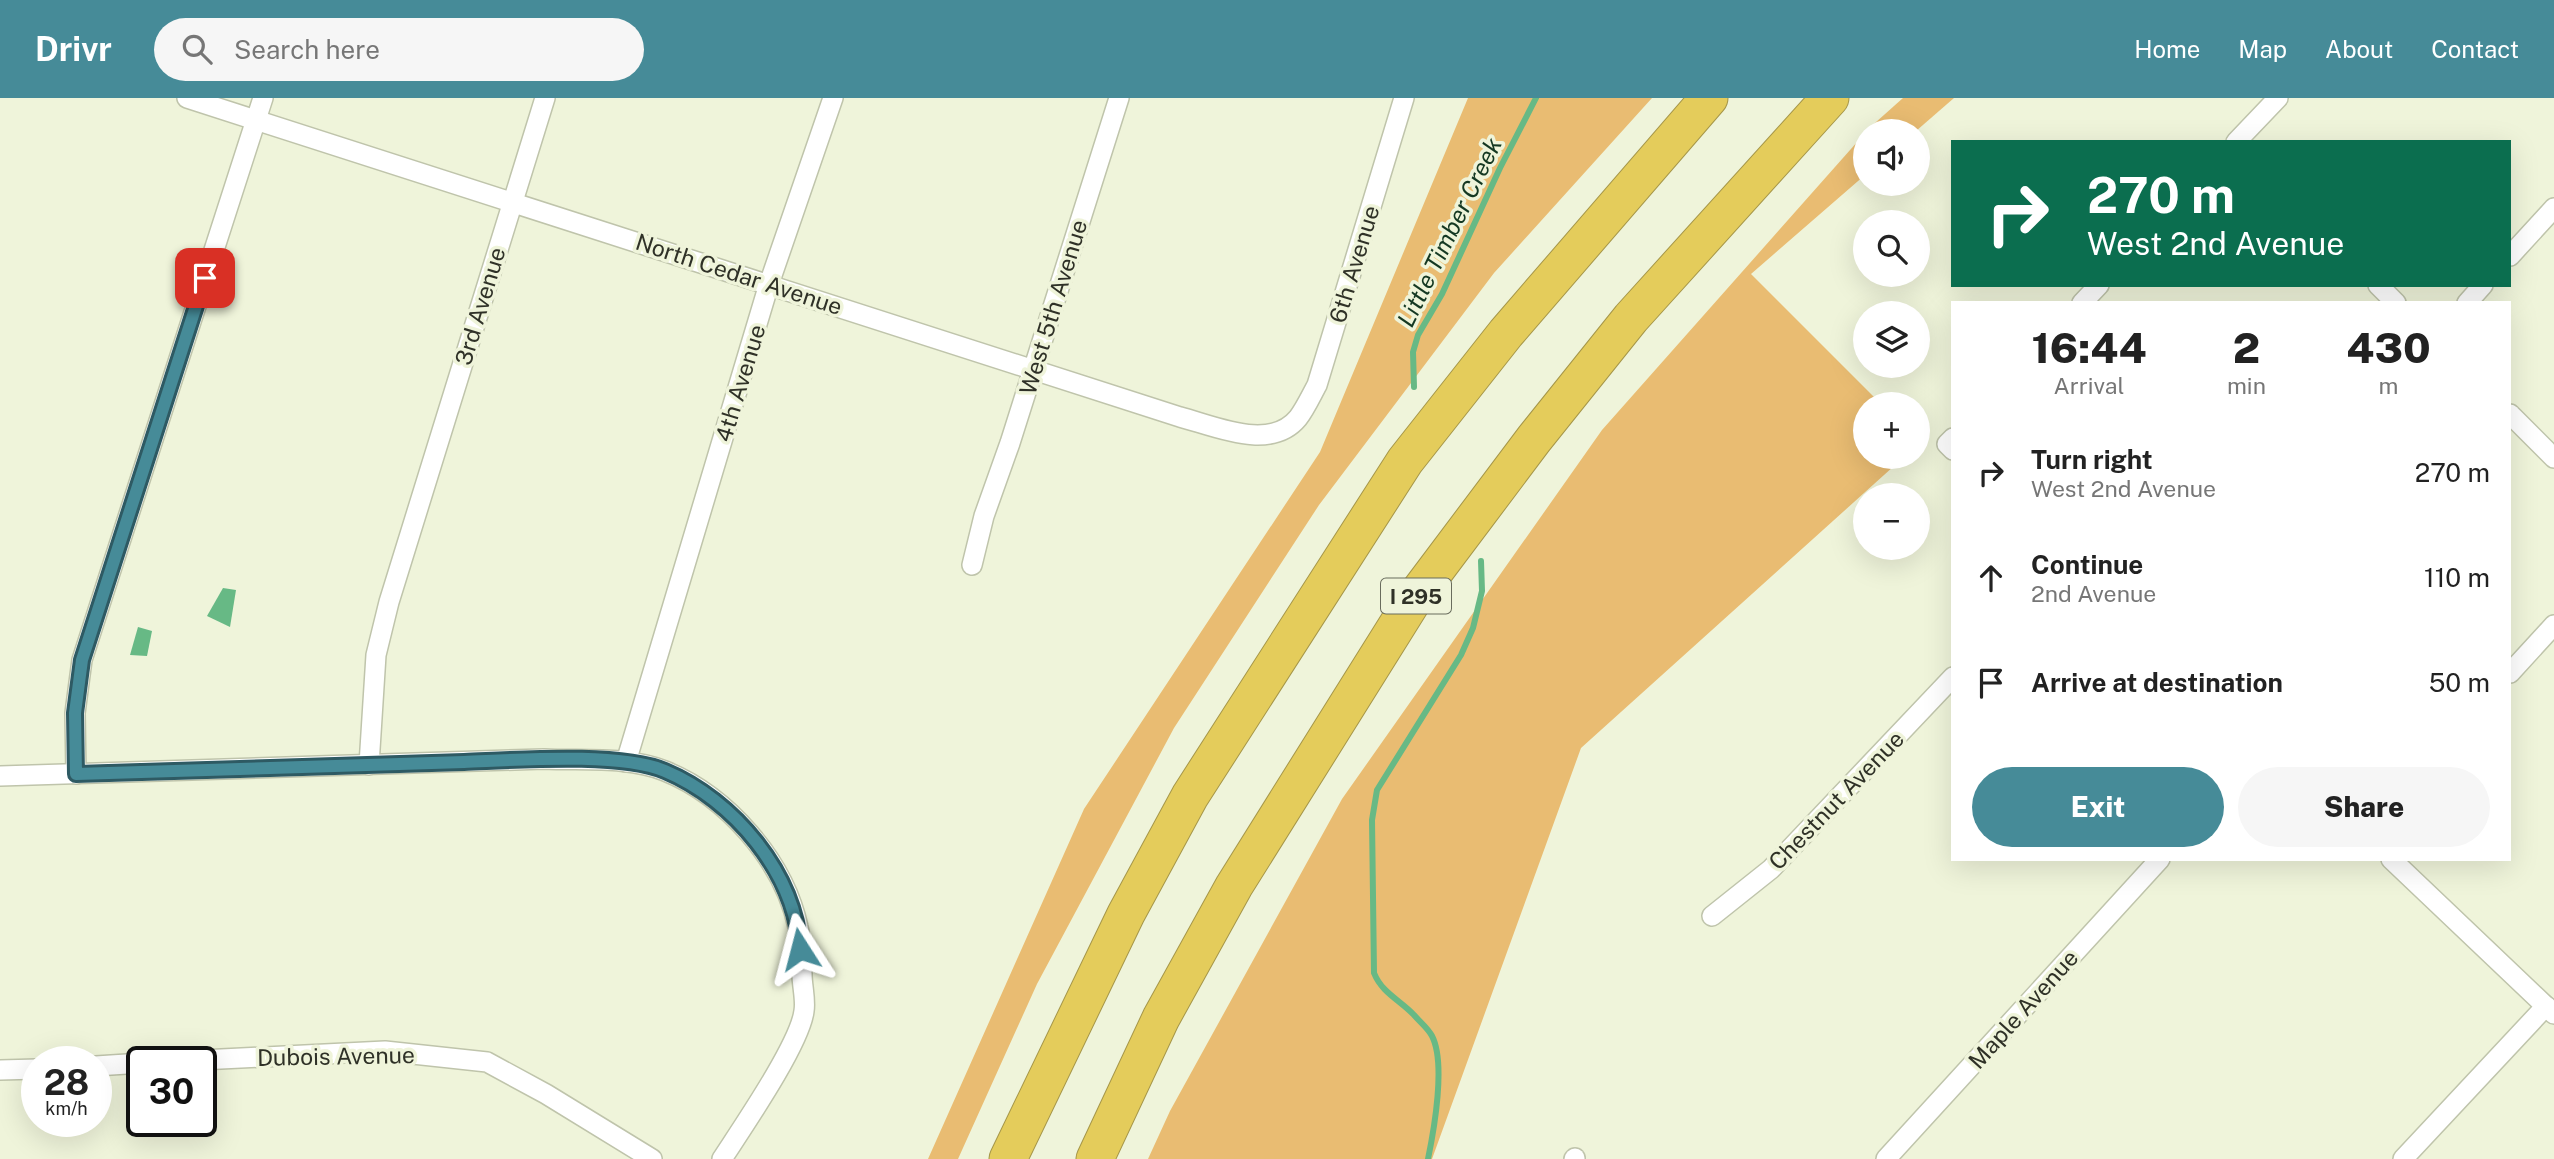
<!DOCTYPE html>
<html lang="en">
<head>
<meta charset="utf-8">
<style>
	:root { --surface:#fff; --page:#f6f6f6; --text:#222; --muted:#767676; --accent:#468b98 }
	body { margin:0; font-family:"Public Sans",sans-serif; background:var(--page); color:var(--text); height:100vh; display:flex; flex-direction:column; font-size:26px; white-space:nowrap }
	* { box-sizing:border-box; margin:0 }
	p { font-size:23px; color:var(--muted) }
	.icon { flex:none; width:38px; height:38px; fill:none; stroke:currentColor; stroke-width:2; stroke-linecap:round; stroke-linejoin:round }
	.map { position:relative; flex:1; overflow:hidden }
	.sheet { position:absolute; left:1951px; top:203px; width:560px; height:560px; display:flex; flex-direction:column; background:var(--surface); border-radius:0px; box-shadow:0 7px 28px #0002 }
	.sheet>* { flex:none }
	.top-card { position:absolute; left:1951px; top:42px; width:560px; height:147px; border-radius:0px; box-shadow:0 7px 28px #0002; background:#0b6e4f; color:#fff; overflow:hidden }
	.controls { position:absolute; left:1853px; top:21px; display:grid; gap:14px }
	.controls a { display:grid; place-items:center; width:77px; height:77px; border-radius:50%; background:var(--surface); box-shadow:0 7px 28px #0002; font-size:35px }
	.speed { position:absolute; left:21px; top:948px; display:flex; gap:14px; font-size:35px; font-weight:700; text-align:center }
	.speed>* { display:grid; place-content:center; width:91px; height:91px; border-radius:50%; background:var(--surface); box-shadow:0 7px 28px #0002; line-height:1 }
	.speed small { font-size:18px; font-weight:400 }
	.speed .limit { border:4px solid #111; border-radius:10px; background:#fff; color:#111 }
	.pin { position:absolute; display:grid; place-items:center; width:60px; height:60px; color:#fff; margin:-30px; border-radius:14px; box-shadow:0 4px 10px #0006 }
	.me { position:absolute; width:77px; margin:-38px; rotate:351deg; stroke-linejoin:round; filter:drop-shadow(0 0 5px #0008) }
	.turn { display:flex; align-items:center; gap:24px; height:147px; padding:0 21px; font-size:32px }
	.turn .icon { width:91px; height:91px; stroke-width:2.5 }
	.turn b { display:block; font-size:49px; line-height:60px }
	.eta { display:flex; justify-content:space-evenly; align-items:center; height:119px; text-align:center }
	.eta b { font-size:42px; font-weight:800; line-height:49px }
	.action { display:flex; gap:14px; margin-top:auto; padding:14px 21px }
	.action a { flex:1; height:80px; border-radius:42px; background:var(--accent); color:#fff; font-size:28px; font-weight:800; line-height:80px; text-align:center }
	.action a+a { background:var(--page); color:var(--text) }
	ul { padding:0; list-style:none }
	li { display:flex; align-items:center; gap:21px; height:105px; padding:0 21px }
	li div { flex:1 }
	li b { display:block; font-size:26px }
	li em { font-style:normal }
	header { display:flex; align-items:center; gap:42px; box-sizing:border-box; height:98px; padding:0 35px; background:var(--accent); color:#fff }
	header strong { font-size:33px }
	nav { display:flex; gap:38px; margin-inline-start:auto; font-size:24px }
	.search { width:490px; height:63px; background:var(--page); display:flex; align-items:center; gap:18px; box-sizing:border-box; padding:0 24px; border-radius:38px; color:var(--muted); font-size:26px }
	.map>svg:first-child { display:block }
</style>
</head>
<body>
<header>
<strong>Drivr</strong>
<div class="search"><svg class="icon" aria-label="search" viewBox="0 0 24 24"><circle cx="10" cy="10" r="6"/><path d="M15 15l6 6"/></svg>Search here</div>
<nav><a>Home</a><a>Map</a><a>About</a><a>Contact</a></nav>
</header>
<div class="map">
<svg width="2554" height="1061" viewBox="0 0 2554 1061">
	<rect width="100%" height="100%" fill="#eff4da"/>
	<!-- green -->
	<g fill="#e9bc72">
		<path d="M1468 0H1652L1494 175 1319 407 1174 630 1037 886 958 1061H928L1084 711 1320 354Z"/>
		<path d="M1903 0H1954L1916 33H1866Z"/>
		<path d="M1866 34 1865 77 1751 176 1881 306H1866V359H1904L1581 650 1432 1061H1148L1170 1013 1342 701 1602 332Z"/>
	</g>
	<!-- water -->
	<g fill="#67b985">
		<path d="M223 490 236 492 230 529 207 518Z"/>
		<path d="M138 529 152 533 147 558 130 557Z"/>
	</g>
	<g fill="none" stroke-linecap="round" stroke-linejoin="round">
		<!-- stream -->
		<g stroke="#67b985" stroke-width="6">
			<path d="M1414 289 1413 254 1418 237 1442 196 1500 70 1536 0"/>
			<path d="M1428 1061C1434 1032 1446 965 1432 938 1428 930 1420 924 1414 917 1400 902 1382 895 1374 875L1372 722 1377 692 1461 557 1473 530 1482 493 1481 463"/>
		</g>
		<!-- minor casing -->
		<g stroke="#bfc4ab" stroke-width="22">
			<g id="minor">
				<path d="M187 0 1180 319C1215 328 1270 354 1298 320 1305 311 1311 298 1317 287L1404 0"/>
				<path d="M2236 44 2278 0"/>
				<path d="M2510 158 2554 110"/>
				<path d="M2378 187 2396 205"/>
				<path d="M2082 205 2099 187"/>
				<path d="M2467 205 2483 187"/>
				<path d="M2510 316 2554 360"/>
				<path d="M1953 340 1947 346 1953 352"/>
				<path d="M972 467 984 418 1010 345 1119 0"/>
				<path d="M2510 575 2554 527"/>
				<path d="M626 664 769 186 833 0"/>
				<path d="M369 667 376 557 389 504 545 0"/>
				<path d="M76 676 75 615 82 562 263 0"/>
				<path d="M0 678 544 661C582 663 629 658 665 673 727 698 784 763 798 829 802 844 801 861 802 876 802 888 806 902 804 913 800 946 742 1030 722 1061"/>
				<path d="M2391 761 2554 916"/>
				<path d="M1712 818 1771 771 1953 579"/>
				<path d="M161 964 385 953 487 964 546 996 652 1061"/>
				<path d="M96 968 142 965"/>
				<path d="M0 972 37 971"/>
				<path d="M1574 1061 1575 1060"/>
				<path d="M1886 1061 2160 761"/>
				<path d="M2403 1061 2546 908"/>
			</g>
		</g>
		<!-- motorway casing -->
		<g stroke="#a59649" stroke-width="39">
			<g id="motorway">
				<path d="M1008 1061 1126 816 1190 698 1405 363 1506 235 1709 0"/>
				<path d="M1095 1061 1161 920 1234 788 1413 502 1534 341 1631 220 1830 0"/>
			</g>
		</g>
		<!-- minor -->
		<use href="#minor" stroke="#fff" stroke-width="19"/>
		<!-- motorway -->
		<use href="#motorway" stroke="#e4cc5b" stroke-width="37"/>
	</g>
	<g fill="none" stroke-linecap="round" stroke-linejoin="round">
		<!-- route casing -->
		<g stroke="#2e5a63" stroke-width="18">
			<path id="route" d="M205 180 82 562 75 615 76 676C206 671 335 667 464 664 516 662 620 654 665 673 734 702 795 775 800 851"/>
		</g>
		<!-- route -->
		<use href="#route" stroke="#468b98" stroke-width="12"/>
	</g>
	<g text-anchor="middle" dominant-baseline="central" stroke-width="7" stroke-linejoin="round" paint-order="stroke">
		<!-- shield labels -->
		<rect fill="#eff4da" stroke="#696c5d" stroke-width="2" x="1381" y="480.5" width="70" height="35" rx="5"/>
		<g font-size="21" font-weight="bold" fill="#2f3127">
			<text x="1416" y="498">I 295</text>
		</g>
		<!-- street labels -->
		<g font-size="23" fill="#2f3127" stroke="#eff4da">
			<text transform="translate(1354 166) rotate(-73)">6th Avenue</text>
			<text transform="translate(739 176) rotate(18)">North Cedar Avenue</text>
			<text transform="translate(480 208) rotate(-73)">3rd Avenue</text>
			<text transform="translate(1053 209) rotate(-73)">West 5th Avenue</text>
			<text transform="translate(740 285) rotate(-73)">4th Avenue</text>
			<text transform="translate(1836 702) rotate(-46)">Chestnut Avenue</text>
			<text transform="translate(2023 911) rotate(-48)">Maple Avenue</text>
			<text transform="translate(336 958) rotate(-1)">Dubois Avenue</text>
		</g>
		<!-- water labels -->
		<g font-size="24" font-style="italic" fill="#143822" stroke="#eff4da">
			<text transform="translate(1449 134) rotate(-64)">Little Timber Creek</text>
		</g>
	</g>
</svg>
<div class="controls">
<a><svg class="icon" aria-label="sound" viewBox="0 0 24 24"><path d="M4 9h4l5-4v14l-5-4H4zM17 9q2 3 0 6"/></svg></a>
<a><svg class="icon" aria-label="search" viewBox="0 0 24 24"><circle cx="10" cy="10" r="6"/><path d="M15 15l6 6"/></svg></a>
<a><svg class="icon" aria-label="layers" viewBox="0 0 24 24"><path d="M12 4l9 5-9 5-9-5zM3 14l9 5 9-5"/></svg></a>
<a>+</a>
<a>−</a>
</div>
<div class="speed"><div>28<small>km/h</small></div><div class="limit">30</div></div>
<div class="pin" style="left:205px;top:180px;background:#d93025"><svg class="icon" aria-label="arrive" viewBox="0 0 24 24"><path d="M6 21V4h12l-3 4 3 4H6"/></svg></div>
<svg class="me" style="left:800px;top:851px" viewBox="-20 -20 40 40"><path d="M0-17L14 15 0 8-14 15z" fill="#468b98" stroke="#fff" stroke-width="4"/></svg>
<div class="top-card">
<div class="turn"><svg class="icon" aria-label="right" viewBox="0 0 24 24"><path d="M7 20v-9h11M14 6l5 5-5 5"/></svg><div><b>270 m</b>West 2nd Avenue</div></div>
</div>
<section class="sheet">
<div class="eta">
<div><b>16:44</b><p>Arrival</p></div>
<div><b>2</b><p>min</p></div>
<div><b>430</b><p>m</p></div>
</div>
<ul>
<li><svg class="icon" aria-label="right" viewBox="0 0 24 24"><path d="M7 20v-9h11M14 6l5 5-5 5"/></svg><div><b>Turn right</b><p>West 2nd Avenue</p></div><em>270 m</em></li>
<li><svg class="icon" aria-label="ahead" viewBox="0 0 24 24"><path d="M12 20V5M6 11l6-6 6 6"/></svg><div><b>Continue</b><p>2nd Avenue</p></div><em>110 m</em></li>
<li><svg class="icon" aria-label="arrive" viewBox="0 0 24 24"><path d="M6 21V4h12l-3 4 3 4H6"/></svg><div><b>Arrive at destination</b></div><em>50 m</em></li>
</ul>
<div class="action"><a>Exit</a><a>Share</a></div>
</section>
</div>
</body>
</html>
